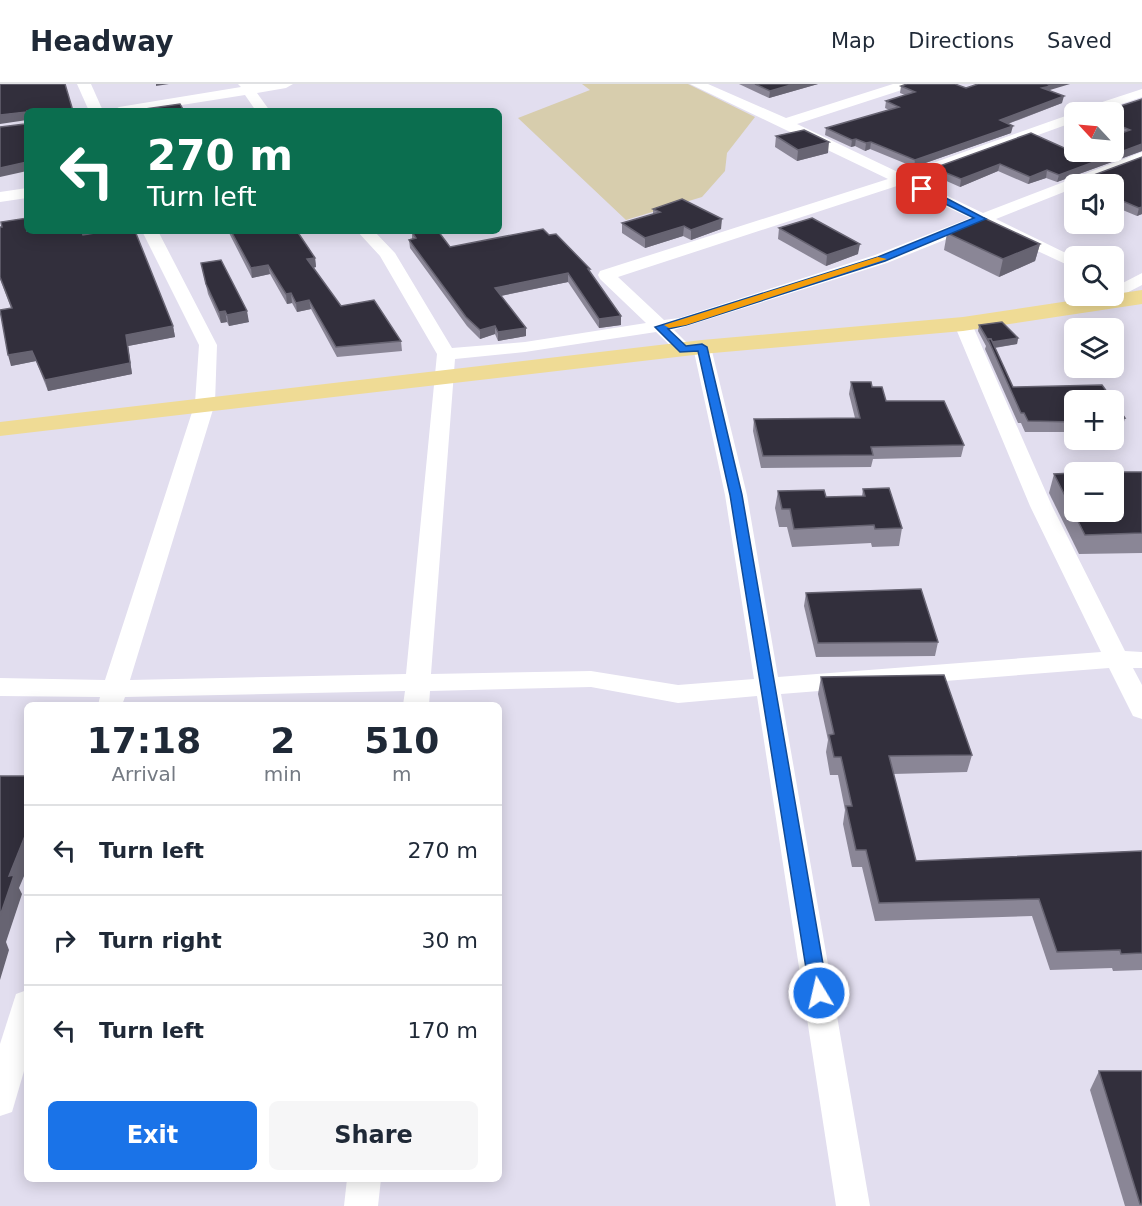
<!DOCTYPE html>
<html lang="en">
<head>
<meta charset="utf-8">
<style>
	:root { --surface:#fff; --page:#f6f6f7; --text:#1f2937; --muted:#747a83; --line:#e0e1e3; --accent:#1a73e8 }
	body { margin:0; font-family:"DejaVu Sans",sans-serif; background:var(--page); color:var(--text); height:100vh; display:flex; flex-direction:column; font-size:22px; white-space:nowrap }
	* { box-sizing:border-box; margin:0 }
	p { font-size:20px; color:var(--muted) }
	.icon { flex:none; width:33px; height:33px; fill:none; stroke:currentColor; stroke-width:2; stroke-linecap:round; stroke-linejoin:round }
	.map { position:relative; flex:1; overflow:hidden }
	.panel { position:absolute; left:24px; top:618px; width:478px; height:480px; display:flex; flex-direction:column; background:var(--surface); border-radius:9px; box-shadow:0 3px 15px #0003 }
	.panel>* { flex:none }
	.top-card { position:absolute; left:24px; top:24px; width:478px; height:126px; border-radius:9px; box-shadow:0 3px 15px #0003; background:#0b6e4f; color:#fff; overflow:hidden }
	.needle { width:39px; rotate:296deg }
	.fabs { position:absolute; left:1064px; top:18px; display:grid; gap:12px }
	.fabs a { display:grid; place-items:center; width:60px; height:60px; border-radius:9px; background:var(--surface); box-shadow:0 3px 15px #0003; font-size:30px }
	.pin { position:absolute; display:grid; place-items:center; width:51px; height:51px; color:#fff; margin:-26px; border-radius:12px; box-shadow:0 3px 9px #0006 }
	.me { position:absolute; width:66px; margin:-33px; rotate:351deg; stroke-linejoin:round; filter:drop-shadow(0 0 4px #0008) }
	.turn { display:flex; align-items:center; gap:21px; height:126px; padding:0 24px; font-size:27px }
	.turn .icon { width:78px; height:78px; stroke-width:2.5 }
	.turn b { display:block; font-size:42px; line-height:51px }
	.eta { display:flex; justify-content:space-evenly; align-items:center; height:102px; text-align:center }
	.eta b { font-size:36px; font-weight:700; line-height:42px }
	.cta { display:flex; gap:12px; margin-top:auto; padding:12px 24px }
	.cta a { flex:1; height:69px; border-radius:9px; background:var(--accent); color:#fff; font-size:24px; font-weight:700; line-height:69px; text-align:center }
	.cta a+a { background:var(--page); color:var(--text) }
	ul { padding:0; list-style:none }
	li { display:flex; align-items:center; gap:18px; height:90px; padding:0 24px; border-top:2px solid var(--line) }
	li div { flex:1 }
	li b { display:block; font-size:22px }
	li em { font-style:normal }
	header { display:flex; align-items:center; gap:36px; box-sizing:border-box; height:84px; padding:0 30px; background:var(--surface); border-bottom:2px solid var(--line) }
	header strong { font-size:28px }
	nav { display:flex; gap:33px; margin-inline-start:auto; font-size:21px }
	.map>svg:first-child { display:block }
</style>
</head>
<body>
<header>
<strong>Headway</strong>
<nav><a>Map</a><a>Directions</a><a>Saved</a></nav>
</header>
<div class="map">
<svg width="1142" height="1122" viewBox="0 0 1142 1122">
	<rect width="100%" height="100%" fill="#e2deef"/>
	<!-- green -->
	<path fill="#d7cdad" d="M582 0H688L755 33 727 69 725 87 702 113 626 136 518 34 590 6Z"/>
	<g fill="none" stroke-linecap="round" stroke-linejoin="round">
		<!-- minor -->
		<g fill="#fff" fill-rule="evenodd">
			<path d="M77 0H91L103 27H89Z"/>
			<path d="M238 0H293L286 4 257 9 270 27H256L245 11 144 27H112L119 23 241 3Z"/>
			<path d="M690 0H708L786 34 893 0H913L911 3 797 40 902 90 1074 29V38L914 96 983 129 1142 68V77L1083 100H1074V104L996 135 1074 173V184L982 141 887 179 674 246 693 265 690 269H678L656 248 525 268 455 275 431 590 591 587 678 601 754 595 725 411 693 263 696 259H708L711 263 747 411 778 593 1101 568 1030 422 954 240 957 236H969L972 240 1052 422 1125 567 1142 568V584H1133L1142 601V635L1133 632 1109 584 781 610 870 1122H836L757 612 678 619 591 603 430 607 429 621H403L405 607 125 613 122 621H98L100 613 0 612V594L105 596 195 319 199 261 142 147H158L217 261 215 319 130 596 406 590 437 270 380 172 357 147H374L395 169 452 264 525 258 646 239 600 195 598 191 600 187 888 95ZM900 101 970 134 875 171 679 234 664 236 618 193Z"/>
			<path d="M1142 5V13L1098 28H1079L1081 25Z"/>
			<path d="M27 104V114L0 118V108Z"/>
			<path d="M1142 189V201L1113 216 1105 212H1113V204Z"/>
			<path d="M27 906V977L12 1028 0 1032V960L16 910Z"/>
			<path d="M347 1095H381L378 1122H344Z"/>
		</g>
		<!-- major -->
		<path fill="#efdb95" fill-rule="evenodd" d="M1142 206V220L963 247 702 270 0 352V338L702 256 963 233Z"/>
	</g>
	<!-- wall -->
	<g fill="#8a8696">
		<path d="M739 0H818L769 14Z"/>
		<path d="M901 2 1050 6 1062 19 1008 40 1011 49 914 83 870 65 865 67 855 62 851 63 825 51 826 44 889 26 885 24 886 17 905 11 900 9Z"/>
		<path d="M1142 15V67L1057 98 1046 94 1028 100 998 87 960 103 933 91 934 84 1073 68 1119 50 1113 47V28Z"/>
		<path d="M776 52 828 69 797 77 775 63Z"/>
		<path d="M1142 73V130L1137 132 1113 122V100H1076L1078 95 1086 94Z"/>
		<path d="M653 125 721 145 691 156 683 152 645 164 622 149V139L653 130Z"/>
		<path d="M0 143 83 151 173 242 175 253 128 262 132 290 48 307 36 277 11 282V224L0 195Z"/>
		<path d="M779 144 858 170 826 182 778 155Z"/>
		<path d="M228 147H297L315 174 316 183 313 184 341 222 401 257 402 267 337 273 311 225 297 228 292 219 287 220 270 190 252 194Z"/>
		<path d="M412 148 450 163 549 151 590 188 621 232V241L599 244 568 198 501 212 526 252 498 257 495 250 480 255 467 242 410 164 409 156 412 155Z"/>
		<path d="M947 149 1040 160 1035 177 999 193 944 166Z"/>
		<path d="M201 179 249 238 229 242 227 238 221 239 208 210Z"/>
		<path d="M979 241 1018 254 1017 260 995 264 1013 303 1074 316V348H1025L1021 339H1018L985 265 986 262 978 247Z"/>
		<path d="M851 298 872 303 886 317 964 361 961 373 873 375 871 383 761 384 753 347 754 335 855 334 849 310Z"/>
		<path d="M1113 317 1125 334 1122 345H1113Z"/>
		<path d="M1142 388V469L1079 470 1049 409 1054 390Z"/>
		<path d="M863 405 902 444 899 462 872 463 871 459 792 463 787 443H779L775 424 778 407 826 413 862 412Z"/>
		<path d="M806 509 938 558 935 572 816 573 804 522Z"/>
		<path d="M821 593 972 671 967 688 893 690 916 777 1142 767V886L1113 887 1112 884 1050 886 1032 832 875 837 862 783H852L843 740 845 726 838 691H830L826 668 828 656 818 610Z"/>
		<path d="M1099 987H1142V1122H1125L1090 1006Z"/>
	</g>
	<!-- shaded-wall -->
	<g fill="#676472">
		<path d="M156 0H169L156 2Z"/>
		<path d="M794 0H818L769 14 770 7Z"/>
		<path d="M1047 0H1070L1050 6 1049 9 1042 4Z"/>
		<path d="M1064 12 1062 19 999 43 1000 36Z"/>
		<path d="M26 28 27 36 0 40V31Z"/>
		<path d="M1013 42 1011 49 914 83 915 76Z"/>
		<path d="M856 55 855 62 851 63 852 56Z"/>
		<path d="M829 58 828 69 797 77 798 66Z"/>
		<path d="M871 58 870 65 865 67 866 59Z"/>
		<path d="M1142 60V67L1057 98 1059 91Z"/>
		<path d="M27 78V87L0 93V84Z"/>
		<path d="M1000 80 998 87 960 103 961 95Z"/>
		<path d="M1047 86 1046 94 1028 100 1030 93Z"/>
		<path d="M1142 123V130L1137 132 1139 124Z"/>
		<path d="M722 135 721 145 691 156V146Z"/>
		<path d="M684 142 683 152 645 164V154Z"/>
		<path d="M860 160 858 170 826 182 827 171Z"/>
		<path d="M1040 160 1035 177 999 193 1003 175Z"/>
		<path d="M315 174 316 183 308 185 307 175Z"/>
		<path d="M268 181 270 190 252 194 251 184Z"/>
		<path d="M568 189V198L495 213V204Z"/>
		<path d="M291 209 292 219 287 220 286 210Z"/>
		<path d="M309 216 311 225 297 228 296 219Z"/>
		<path d="M225 227 227 238 221 239 219 228Z"/>
		<path d="M247 227 249 238 229 242 227 231Z"/>
		<path d="M621 232V241L599 244V235Z"/>
		<path d="M173 242 175 253 128 262 132 290 48 307 45 296 126 251Z"/>
		<path d="M495 242V250L480 255V246Z"/>
		<path d="M526 244V252L498 257V248Z"/>
		<path d="M1018 254 1017 260 992 264 989 259Z"/>
		<path d="M32 267 36 277 11 282 8 271Z"/>
		<path d="M27 747V785L19 804 22 810 6 858 9 866 0 896V832L9 792Z"/>
	</g>
	<!-- building -->
	<g fill="#322f3c" stroke="#676472" stroke-width="1.5">
		<path d="M0 0H65L73 27H27V78L0 84V43L25 40 26 28 0 31Z"/>
		<path d="M755 0H794L770 7Z"/>
		<path d="M907 0H955L966 4 978 0H1047L1051 2 1042 4 1064 12 1000 36 1013 42 915 76 871 58 866 59 856 55 852 56 826 44 899 23 886 17 915 8 901 2Z"/>
		<path d="M1142 15V60L1059 91 1047 86 1030 93 1000 80 961 95 934 84 1031 49 1073 68H1113V52L1130 46 1113 39V28H1102Z"/>
		<path d="M180 20 184 27H131Z"/>
		<path d="M804 46 829 58 798 66 776 52Z"/>
		<path d="M1142 73V123L1139 124 1113 113V100H1082L1077 98 1078 95 1086 94Z"/>
		<path d="M682 115 722 135 691 146 684 142 645 154 622 139 660 128 653 125Z"/>
		<path d="M27 134V147H82L83 151 107 147H135L173 242 126 251 130 279 45 296 32 267 8 271 0 226 12 224 0 193V143H2L1 138Z"/>
		<path d="M812 134 860 160 827 171 779 144Z"/>
		<path d="M984 134 1040 160 1003 175 947 149Z"/>
		<path d="M543 145 549 151 556 150 590 185H588L621 232 599 235 568 189 495 204 526 244 498 248 495 242 480 246 466 233 409 156 416 154 412 148 419 147H438L450 163Z"/>
		<path d="M231 147H297L315 174 307 175 341 222 374 216 401 257 336 263 309 216 296 219 291 209 286 210 268 181 251 184Z"/>
		<path d="M221 176 247 227 227 231 225 227 219 228 206 200 201 179Z"/>
		<path d="M1002 238 1018 254 992 258 991 255H988L989 258 979 241Z"/>
		<path d="M988 255H991L1013 303 1102 301 1113 316H1074V338L1028 337 1024 329H1021Z"/>
		<path d="M851 298H871L872 303H882L886 317H944L964 361 871 363 873 371 763 372 754 335 860 334Z"/>
		<path d="M1113 317 1125 334 1113 335Z"/>
		<path d="M1109 388H1142V449L1085 451 1054 390 1074 389V428H1113V388Z"/>
		<path d="M889 404 902 444 875 445 874 441 794 445 790 425H782L778 407 824 406 826 413 865 412 863 405Z"/>
		<path d="M921 505 938 558 818 559 806 509Z"/>
		<path d="M944 591 972 671 889 672 916 777 1142 767V869L1121 870 1120 866 1057 868 1039 815 879 819 866 766H856L846 722H852L841 673H834L829 651 834 650 821 593Z"/>
		<path d="M0 692H27V747L9 792 14 791 0 832Z"/>
		<path d="M1099 987H1142V1120H1140Z"/>
	</g>
	<!-- route -->
	<path fill="#1a73e8" stroke="#114b97" stroke-width="1.5" d="M919 103H925L986 135 885 177 686 241 668 245 686 262 702 260 707 263 742 411 828 909 825 915 819 917 813 915 810 909 730 411 698 267 680 268 655 243 878 173 974 134 919 107Z"/>
	<!-- slow -->
	<path fill="#f59e0b" d="M878 173 887 175 686 241 669 244 664 241Z"/>
</svg>
<div class="fabs">
<a><svg class="needle" viewBox="-14 -14 28 28"><path d="M0-13l5 13h-10z" fill="#e53935"/><path d="M0 13l5-13h-10z" fill="#747a83"/></svg></a>
<a><svg class="icon" aria-label="sound" viewBox="0 0 24 24"><path d="M4 9h4l5-4v14l-5-4H4zM17 9q2 3 0 6"/></svg></a>
<a><svg class="icon" aria-label="search" viewBox="0 0 24 24"><circle cx="10" cy="10" r="6"/><path d="M15 15l6 6"/></svg></a>
<a><svg class="icon" aria-label="layers" viewBox="0 0 24 24"><path d="M12 4l9 5-9 5-9-5zM3 14l9 5 9-5"/></svg></a>
<a>+</a>
<a>−</a>
</div>
<div class="pin" style="left:922px;top:105px;background:#d93025"><svg class="icon" aria-label="arrive" viewBox="0 0 24 24"><path d="M6 21V4h12l-3 4 3 4H6"/></svg></div>
<svg class="me" style="left:819px;top:909px" viewBox="-20 -20 40 40"><circle r="17" fill="#1a73e8" stroke="#fff" stroke-width="3"/><path d="M0-11L8 9 0 5-8 9z" fill="#fff"/></svg>
<div class="top-card">
<div class="turn"><svg class="icon" aria-label="left" viewBox="0 0 24 24"><path d="M17 20v-9H6M10 6l-5 5 5 5"/></svg><div><b>270 m</b>Turn left</div></div>
</div>
<section class="panel">
<div class="eta">
<div><b>17:18</b><p>Arrival</p></div>
<div><b>2</b><p>min</p></div>
<div><b>510</b><p>m</p></div>
</div>
<ul>
<li><svg class="icon" aria-label="left" viewBox="0 0 24 24"><path d="M17 20v-9H6M10 6l-5 5 5 5"/></svg><div><b>Turn left</b></div><em>270 m</em></li>
<li><svg class="icon" aria-label="right" viewBox="0 0 24 24"><path d="M7 20v-9h11M14 6l5 5-5 5"/></svg><div><b>Turn right</b></div><em>30 m</em></li>
<li><svg class="icon" aria-label="left" viewBox="0 0 24 24"><path d="M17 20v-9H6M10 6l-5 5 5 5"/></svg><div><b>Turn left</b></div><em>170 m</em></li>
</ul>
<div class="cta"><a>Exit</a><a>Share</a></div>
</section>
</div>
</body>
</html>
